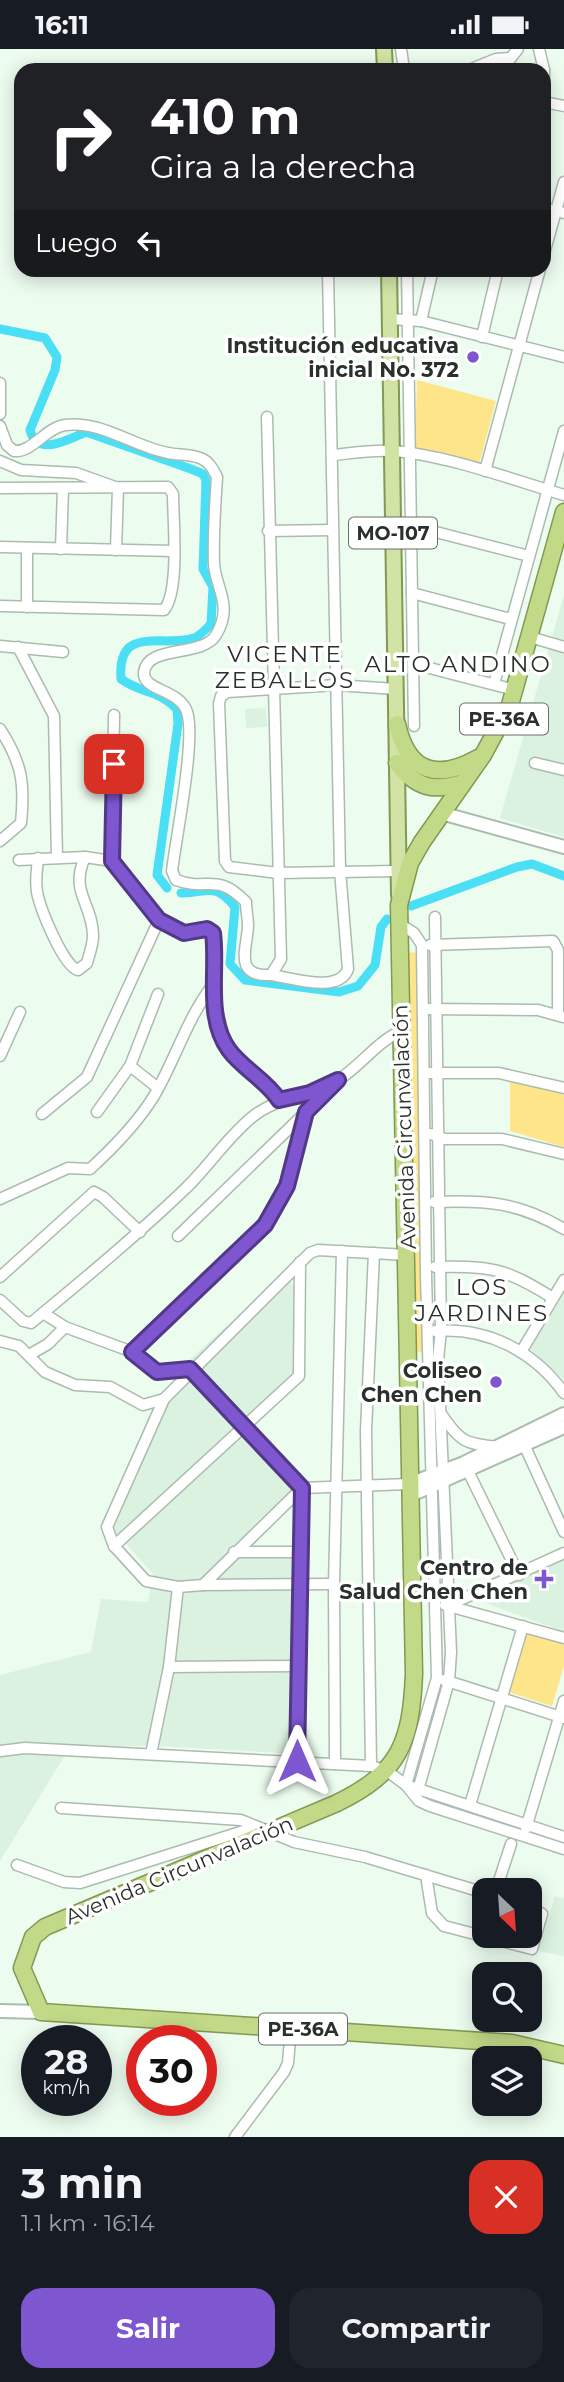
<!DOCTYPE html>
<html lang="es">
<head>
<meta charset="utf-8">
<style>
	:root { --surface:#171b24; --page:#20242c; --text:#f1f3f6; --muted:#9ea1a6; --accent:#7e56d0 }
	body { margin:0; font-family:Montserrat,sans-serif; background:var(--page); color:var(--text); height:100vh; display:flex; flex-direction:column; font-size:26px; white-space:nowrap }
	* { box-sizing:border-box; margin:0 }
	p { font-size:23px; color:var(--muted) }
	.icon { flex:none; width:38px; height:38px; fill:none; stroke:currentColor; stroke-width:2; stroke-linecap:round; stroke-linejoin:round }
	.map { position:relative; height:2088px; overflow:hidden }
	.panel { display:flex; flex-direction:column; background:var(--surface); flex:1 }
	.panel>* { flex:none }
	.guide { position:absolute; left:14px; top:14px; width:537px; height:214px; border-radius:21px; box-shadow:0 4px 18px #0003; background:#202124; color:#fff; overflow:hidden }
	.needle { width:46px; rotate:155deg }
	.tools { position:absolute; left:472px; top:1829px; display:grid; gap:14px }
	.tools a { display:grid; place-items:center; width:70px; height:70px; border-radius:14px; background:var(--surface); box-shadow:0 4px 18px #0003; font-size:35px }
	.speed { position:absolute; left:21px; top:1976px; display:flex; gap:14px; font-size:35px; font-weight:700; text-align:center }
	.speed>* { display:grid; place-content:center; width:91px; height:91px; border-radius:50%; background:var(--surface); box-shadow:0 4px 18px #0003; line-height:1 }
	.speed small { font-size:18px; font-weight:400 }
	.speed .limit { border:10px solid #d22; background:#fff; color:#111 }
	.pin { position:absolute; display:grid; place-items:center; width:60px; height:60px; color:#fff; margin:-30px; border-radius:14px; box-shadow:0 4px 10px #0006 }
	.me { position:absolute; width:77px; margin:-38px; rotate:0deg; stroke-linejoin:round; filter:drop-shadow(0 0 5px #0008) }
	.turn { display:flex; align-items:center; gap:24px; height:147px; padding:0 21px; font-size:32px }
	.turn .icon { width:91px; height:91px; stroke-width:2.5 }
	.turn b { display:block; font-size:49px; line-height:60px }
	.then { display:flex; align-items:center; height:66px; padding:0 21px; background:#0003; gap:14px; font-size:26px }
	.round { display:grid; place-items:center; flex:none; width:74px; height:74px; border-radius:21px; background:var(--page) }
	.headline { display:flex; align-items:center; justify-content:space-between; height:119px; padding:0 21px }
	h1 { font-size:42px; font-weight:700; line-height:52px }
	.button { display:flex; gap:14px; margin-top:auto; padding:14px 21px }
	.button a { flex:1; height:80px; border-radius:21px; background:var(--accent); color:#fff; font-size:28px; font-weight:700; line-height:80px; text-align:center }
	.button a+a { background:var(--page); color:var(--text) }
	.status { display:flex; justify-content:space-between; align-items:center; height:49px; padding:0 35px; background:var(--surface); direction:ltr }
	.status svg { height:19px; fill:currentColor }
	.map>svg:first-child { display:block }
</style>
</head>
<body>
<div class="status"><b>16:11</b><svg viewBox="0 0 49 12"><path d="M0 12V9h3v3zM5 12V6h3v6zM10 12V3h3v9zM15 12V0h3v12zM26 1h20v11H26zM47 4h2v5h-2z"/></svg></div>
<div class="map">
<svg width="564" height="2088" viewBox="0 0 564 2088">
	<rect width="100%" height="100%" fill="#ecfcef"/>
	<!-- built -->
	<g fill="#dbf2e0">
		<path d="M564 546V788L500 769Z"/>
		<path d="M266 659 267 678 246 679 245 660Z"/>
		<path d="M284 1225 306 1252 303 1328 255 1377 301 1430 300 1437 237 1499 302 1503 300 1705 156 1697 70 1698 0 1812V1626L91 1603 101 1550 148 1553 153 1525 111 1478 124 1429 187 1313Z"/>
		<path d="M564 1245V1331L530 1300Z"/>
		<path d="M564 1511V1583L483 1553V1548Z"/>
		<path d="M555 1847 564 1849V1907L538 1902Z"/>
	</g>
	<!-- green -->
	<g fill="#fee58a">
		<path d="M417 331 496 352 479 415 415 398Z"/>
		<path d="M407 903 417 904 423 1304 413 1301Z"/>
		<path d="M510 1031 564 1044V1098L510 1082Z"/>
		<path d="M527 1582 564 1595V1617L552 1657 508 1643Z"/>
	</g>
	<g fill="none" stroke-linecap="round" stroke-linejoin="round">
		<!-- canal -->
		<g stroke="#4adff5" stroke-width="9">
			<path d="M0 280 45 289 57 308 55 321 30 381C37 409 69 390 86 383L191 420 203 425 206 431 203 520 213 538 211 575C206 580 200 587 194 589 162 599 117 575 121 630 142 645 157 640 177 660L178 675 157 826 167 839"/>
			<path d="M181 844C206 845 213 831 235 858L230 915 245 931 339 943 358 937 375 916 381 878 387 870"/>
			<path d="M411 857 517 818 532 815 564 827"/>
		</g>
		<!-- minor casing -->
		<g stroke="#acbbaf" stroke-width="13">
			<g id="minor">
				<path d="M401 0 404 21"/>
				<path d="M539 0 544 21"/>
				<path d="M469 21 496 10 511 9"/>
				<path d="M501 21 518 0"/>
				<path d="M544 21V46"/>
				<path d="M544 53 564 57"/>
				<path d="M544 159 564 164"/>
				<path d="M544 205 564 133"/>
				<path d="M407 220 414 677"/>
				<path d="M390 270 421 272 564 308"/>
				<path d="M421 272 433 220"/>
				<path d="M482 288 498 220"/>
				<path d="M0 334V365"/>
				<path d="M0 377 7 396 14 402C32 404 45 379 65 376 101 371 134 398 168 404 178 406 191 405 200 409 209 412 213 420 217 428 215 457 213 486 214 514 215 539 234 556 216 586 202 609 148 595 144 623 142 642 180 640 187 663 196 691 176 788 172 822L176 831C208 843 215 822 246 853 246 861 248 869 248 877 247 900 233 928 271 926L281 910 267 368"/>
				<path d="M333 406C352 404 373 401 392 402 443 405 514 431 564 446"/>
				<path d="M0 412 21 421 76 424 118 439 116 501"/>
				<path d="M485 422 540 220"/>
				<path d="M0 439 168 438 173 445C173 471 180 542 164 561L0 557"/>
				<path d="M393 472 529 507"/>
				<path d="M268 482 332 481"/>
				<path d="M0 498 173 502"/>
				<path d="M61 500 63 439"/>
				<path d="M412 544 510 570"/>
				<path d="M27 558V499"/>
				<path d="M530 588 564 598"/>
				<path d="M0 597 63 603"/>
				<path d="M18 598 54 667 57 809"/>
				<path d="M414 615 515 641"/>
				<path d="M494 635 564 382"/>
				<path d="M396 640 336 636 227 643 221 647 219 654 225 812 229 818 278 824 398 822"/>
				<path d="M0 680C22 714 25 734 21 774L0 792"/>
				<path d="M535 714 564 721"/>
				<path d="M38 809C37 821 35 831 37 843 40 859 63 917 78 921L87 914C89 906 93 896 93 887 93 855 69 843 85 808"/>
				<path d="M19 811 85 808 112 812 159 871 184 884 211 881 214 892 212 937 224 991 230 1002 279 1051"/>
				<path d="M112 812 114 666"/>
				<path d="M398 874 414 884 422 896 426 1226 437 1629 406 1736 419 1752 430 1757 564 1800"/>
				<path d="M430 896 553 892 558 901V966"/>
				<path d="M271 926C292 929 339 945 348 920L340 821 328 223"/>
				<path d="M429 960 538 961 563 968"/>
				<path d="M0 1007 20 963"/>
				<path d="M130 1017 158 1039"/>
				<path d="M430 1024H499L564 1039"/>
				<path d="M97 1063 130 1017 158 945"/>
				<path d="M42 1065 87 1028 159 871"/>
				<path d="M431 1085 445 1090H502L564 1105"/>
				<path d="M0 1150 68 1119 90 1120C113 1099 138 1073 154 1047 175 1011 187 970 212 937"/>
				<path d="M434 1153C486 1151 518 1153 564 1180"/>
				<path d="M178 1187 306 1063"/>
				<path d="M435 1218C492 1217 505 1219 553 1249"/>
				<path d="M0 1228 94 1143 103 1148 140 1183"/>
				<path d="M0 1251 23 1272 31 1274C84 1230 136 1187 185 1140 208 1118 226 1090 251 1069 277 1047 310 1048 338 1031 361 1017 376 993 401 982"/>
				<path d="M43 1264 65 1278 138 1305 157 1323 190 1320 302 1439 409 1435"/>
				<path d="M435 1282C487 1278 534 1302 564 1344"/>
				<path d="M0 1292 19 1297 45 1323 75 1336 110 1338 143 1356 164 1350"/>
				<path d="M132 1303 265 1176 287 1137 306 1063 333 1036"/>
				<path d="M521 1303 564 1231"/>
				<path d="M29 1306 48 1295 65 1278"/>
				<path d="M442 1366C460 1393 466 1395 498 1398"/>
				<path d="M522 1391 564 1483"/>
				<path d="M465 1416 519 1526"/>
				<path d="M114 1497 299 1327 300 1213"/>
				<path d="M234 1503H298"/>
				<path d="M203 1536 334 1535"/>
				<path d="M178 1538 146 1532 114 1497 107 1478 164 1350 310 1204 318 1201 407 1206"/>
				<path d="M445 1556 564 1589"/>
				<path d="M449 1556 564 1504"/>
				<path d="M169 1618 298 1617"/>
				<path d="M444 1631 564 1669"/>
				<path d="M0 1702 25 1699 371 1717 387 1722 406 1736 564 1788"/>
				<path d="M151 1705 169 1618 178 1538 203 1536 302 1439"/>
				<path d="M297 1712 302 1439"/>
				<path d="M335 1715 334 1535 342 1202"/>
				<path d="M371 1717 366 1382 374 1204"/>
				<path d="M418 1741 449 1632 451 1603 438 1311 441 1281 435 868"/>
				<path d="M470 1756 523 1577"/>
				<path d="M61 1759 241 1771 294 1793 365 1808 485 1844"/>
				<path d="M526 1779 564 1652"/>
				<path d="M17 1816 64 1833 80 1834 256 1778"/>
				<path d="M426 1826 432 1864 444 1877 532 1900 542 1865 530 1857"/>
				<path d="M496 1841 511 1795"/>
				<path d="M235 2088 284 2023 288 2014 291 1979"/>
			</g>
		</g>
		<!-- tertiary casing -->
		<g stroke="#acbbaf" stroke-width="16">
			<g id="tertiary">
				<path d="M409 1435 464 1414 564 1365"/>
				<path d="M409 1447 564 1378"/>
			</g>
		</g>
		<!-- secondary casing -->
		<g stroke="#acbbaf" stroke-width="16">
			<g id="secondary">
				<path d="M441 764 564 798"/>
				<path d="M0 1962 41 1963"/>
			</g>
		</g>
		<!-- primary casing -->
		<g stroke="#829853" stroke-width="18">
			<g id="primary">
				<path d="M384 0 385 21"/>
				<path d="M389 220 399 846"/>
			</g>
		</g>
		<!-- trunk casing -->
		<g stroke="#829853" stroke-width="19">
			<g id="trunk">
				<path d="M564 463 510 656 483 706 422 793 410 814 399 856 414 1625C411 1692 401 1723 337 1754L45 1878 33 1888 22 1919 41 1963 512 1994 564 2006"/>
				<path d="M397 675C408 724 437 732 478 709"/>
				<path d="M397 714C416 739 433 743 463 734"/>
			</g>
		</g>
		<!-- minor -->
		<use href="#minor" stroke="#fff" stroke-width="10"/>
		<!-- tertiary -->
		<use href="#tertiary" stroke="#fff" stroke-width="12"/>
		<!-- secondary -->
		<use href="#secondary" stroke="#fff" stroke-width="12"/>
		<!-- primary -->
		<use href="#primary" stroke="#d1e3a5" stroke-width="14"/>
		<!-- trunk -->
		<use href="#trunk" stroke="#c2da87" stroke-width="16"/>
	</g>
	<g fill="none" stroke-linecap="round" stroke-linejoin="round">
		<!-- route casing -->
		<g stroke="#523887" stroke-width="18">
			<path id="route" d="M114 715 112 812 159 871 184 884 207 880 213 884C218 921 205 968 229 1001 243 1020 266 1031 279 1051L310 1044 338 1031 306 1063 287 1137 265 1176 132 1303 157 1323 190 1320 302 1439 297 1712"/>
		</g>
		<!-- route -->
		<use href="#route" stroke="#7e56d0" stroke-width="12"/>
	</g>
	<!-- markers -->
	<g fill="#7e56d0" stroke="#fff" stroke-width="2.5">
		<circle cx="473" cy="308" r="7"/>
		<circle cx="496" cy="1333" r="7"/>
		<path d="M540.5 1519.5h7v7h7v7h-7v7h-7v-7h-7v-7h7z"/>
	</g>
	<g text-anchor="middle" dominant-baseline="central" stroke-width="7" stroke-linejoin="round" paint-order="stroke">
		<!-- shield labels -->
		<g fill="#fff" stroke="#6a6e6b" stroke-width="2">
			<rect x="349" y="468.5" width="88" height="31" rx="5"/>
			<rect x="460" y="654.5" width="88" height="31" rx="5"/>
			<rect x="259" y="1964.5" width="88" height="31" rx="5"/>
		</g>
		<g font-size="19" font-weight="bold" fill="#2a302b">
			<text x="393" y="484">MO-107</text>
			<text x="504" y="670">PE-36A</text>
			<text x="303" y="1980">PE-36A</text>
		</g>
		<!-- poi labels -->
		<g font-size="21" font-weight="bold" fill="#2a302b" stroke="#fff" text-anchor="end">
			<text x="459" y="296">Institución educativa<tspan x="459" dy="24">inicial No. 372</tspan></text>
			<text x="482" y="1321">Coliseo<tspan x="482" dy="24">Chen Chen</tspan></text>
			<text x="528" y="1518">Centro de<tspan x="528" dy="24">Salud Chen Chen</tspan></text>
		</g>
		<!-- street labels -->
		<g font-size="21" fill="#2a302b" stroke="#fff">
			<text transform="translate(404 1078) rotate(-92)">Avenida Circunvalación</text>
			<text transform="translate(179 1821) rotate(-23)">Avenida Circunvalación</text>
		</g>
		<!-- neighbourhood labels -->
		<g font-size="23" letter-spacing="2" fill="#2a302b" stroke="#fff">
			<text x="285" y="605">VICENTE<tspan x="285" dy="26">ZEBALLOS</tspan></text>
			<text x="458" y="615">ALTO ANDINO</text>
			<text x="482" y="1238">LOS<tspan x="482" dy="26">JARDINES</tspan></text>
		</g>
	</g>
</svg>
<div class="tools">
<a><svg class="needle" viewBox="-14 -14 28 28"><path d="M0-13l5 13h-10z" fill="#e53935"/><path d="M0 13l5-13h-10z" fill="#9ea1a6"/></svg></a>
<a><svg class="icon" aria-label="search" viewBox="0 0 24 24"><circle cx="10" cy="10" r="6"/><path d="M15 15l6 6"/></svg></a>
<a><svg class="icon" aria-label="layers" viewBox="0 0 24 24"><path d="M12 4l9 5-9 5-9-5zM3 14l9 5 9-5"/></svg></a>
</div>
<div class="speed"><div>28<small>km/h</small></div><div class="limit">30</div></div>
<div class="pin" style="left:114px;top:715px;background:#d93025"><svg class="icon" aria-label="arrive" viewBox="0 0 24 24"><path d="M6 21V4h12l-3 4 3 4H6"/></svg></div>
<svg class="me" style="left:297px;top:1712px" viewBox="-20 -20 40 40"><path d="M0-17L14 15 0 8-14 15z" fill="#7e56d0" stroke="#fff" stroke-width="4"/></svg>
<div class="guide">
<div class="turn"><svg class="icon" aria-label="right" viewBox="0 0 24 24"><path d="M7 20v-9h11M14 6l5 5-5 5"/></svg><div><b>410 m</b>Gira a la derecha</div></div>
<div class="then">Luego<svg class="icon" aria-label="left" viewBox="0 0 24 24"><path d="M17 20v-9H6M10 6l-5 5 5 5"/></svg></div>
</div>
</div>
<section class="panel">
<div class="headline"><div><h1>3 min</h1><p>1.1 km · 16:14</p></div><a class="round" style="background:#d93025;color:#fff"><svg class="icon" aria-label="close" viewBox="0 0 24 24"><path d="M6 6l12 12M18 6L6 18"/></svg></a></div>
<div class="button"><a>Salir</a><a>Compartir</a></div>
</section>
</body>
</html>
